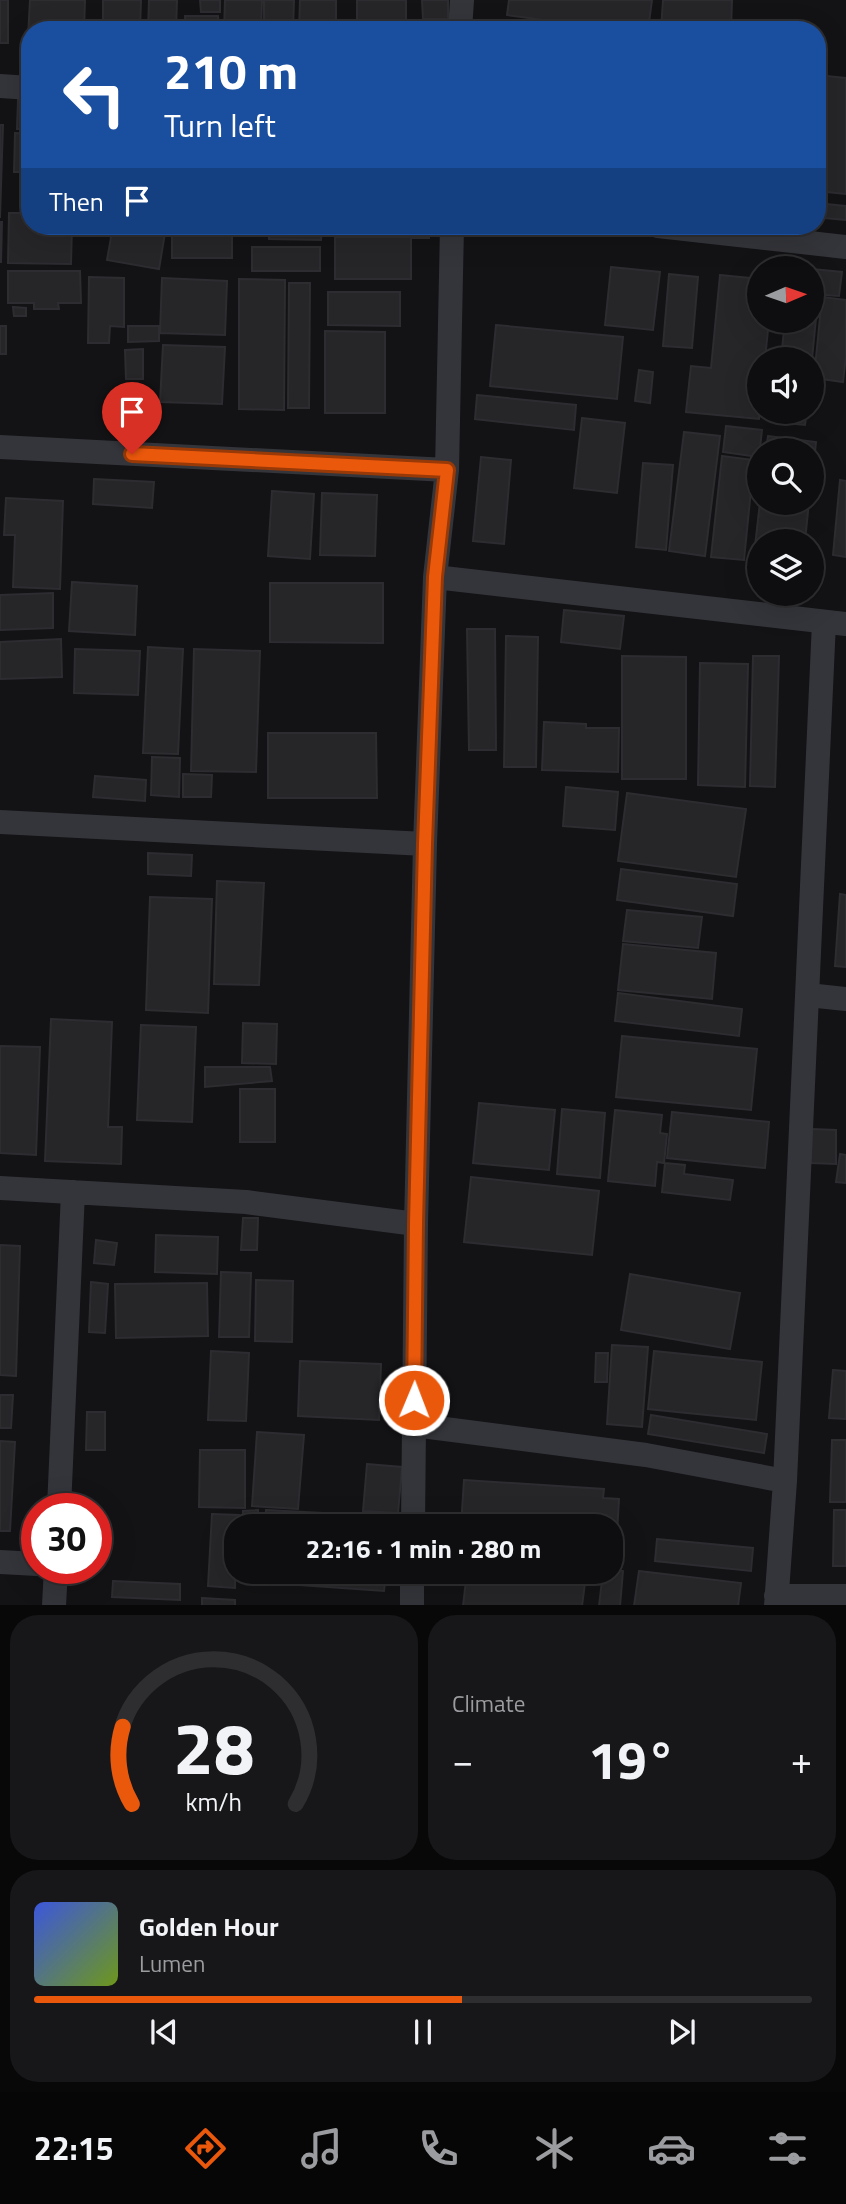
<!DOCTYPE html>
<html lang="en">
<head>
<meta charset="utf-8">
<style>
  :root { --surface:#0e0e10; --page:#171719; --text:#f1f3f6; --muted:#9b9c9f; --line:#2e2e30; --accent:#ea580c }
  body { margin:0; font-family:"Titillium Web",sans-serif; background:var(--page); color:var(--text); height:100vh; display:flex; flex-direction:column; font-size:26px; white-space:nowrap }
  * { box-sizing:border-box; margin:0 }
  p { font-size:23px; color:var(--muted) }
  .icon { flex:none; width:38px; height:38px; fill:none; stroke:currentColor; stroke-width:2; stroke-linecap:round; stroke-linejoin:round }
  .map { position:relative; height:1605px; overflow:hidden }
  .sheet { display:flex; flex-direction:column; gap:10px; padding:10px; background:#080809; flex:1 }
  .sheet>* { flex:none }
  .banner { position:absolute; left:21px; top:21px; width:805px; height:214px; border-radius:28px; box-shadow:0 7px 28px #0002,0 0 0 2px var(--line); background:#1a4fa0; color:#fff; overflow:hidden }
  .needle { width:46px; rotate:88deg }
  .tools { position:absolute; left:747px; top:256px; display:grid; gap:14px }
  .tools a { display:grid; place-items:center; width:77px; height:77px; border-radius:50%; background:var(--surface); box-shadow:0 7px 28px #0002,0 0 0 2px var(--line); font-size:35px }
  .speed { position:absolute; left:21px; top:1493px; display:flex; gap:14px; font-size:35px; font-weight:700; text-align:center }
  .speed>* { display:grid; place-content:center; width:91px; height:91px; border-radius:50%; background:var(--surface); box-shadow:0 7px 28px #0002,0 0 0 2px var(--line); line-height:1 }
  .speed .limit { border:10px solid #d22; background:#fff; color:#111 }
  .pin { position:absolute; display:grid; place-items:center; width:60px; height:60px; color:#fff; margin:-72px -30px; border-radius:50% 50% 50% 0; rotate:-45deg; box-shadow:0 0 7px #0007 }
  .pin .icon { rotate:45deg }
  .me { position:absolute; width:77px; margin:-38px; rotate:1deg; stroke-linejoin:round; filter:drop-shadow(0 0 5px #0008) }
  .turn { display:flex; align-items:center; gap:24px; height:147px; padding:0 28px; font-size:32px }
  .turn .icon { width:91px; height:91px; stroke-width:2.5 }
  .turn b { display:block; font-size:49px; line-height:60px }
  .then { display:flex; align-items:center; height:66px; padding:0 28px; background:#0003; gap:14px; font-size:26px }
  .big { font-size:52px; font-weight:700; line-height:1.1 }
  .sheet .tile { flex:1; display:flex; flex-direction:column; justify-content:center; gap:10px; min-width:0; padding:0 24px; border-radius:28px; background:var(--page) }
  .sheet .dial { align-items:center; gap:0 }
  .dial svg { height:182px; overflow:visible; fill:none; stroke:var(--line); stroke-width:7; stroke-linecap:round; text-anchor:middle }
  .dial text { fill:var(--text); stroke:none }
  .song { display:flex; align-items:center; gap:21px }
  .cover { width:84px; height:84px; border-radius:10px; background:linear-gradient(135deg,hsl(230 70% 55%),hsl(80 70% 35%)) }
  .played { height:7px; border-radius:4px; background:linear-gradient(90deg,var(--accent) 55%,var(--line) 55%) }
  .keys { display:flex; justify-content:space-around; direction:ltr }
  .heat { display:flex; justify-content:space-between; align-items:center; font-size:38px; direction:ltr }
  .sheet .tiles { flex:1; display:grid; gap:10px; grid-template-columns:1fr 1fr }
  .tile:last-child { grid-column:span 2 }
  .trip { position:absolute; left:224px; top:1514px; width:399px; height:70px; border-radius:28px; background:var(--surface); box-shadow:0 7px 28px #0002,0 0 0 2px var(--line); font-weight:700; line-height:70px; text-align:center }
  .tabs { display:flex; height:112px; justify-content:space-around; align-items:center; background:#060606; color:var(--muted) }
  .tabs .icon { width:49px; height:49px }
  .tabs .current { color:var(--accent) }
  .tabs b { font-size:32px; color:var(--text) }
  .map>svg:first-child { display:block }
  .building { fill:#262629; stroke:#2d2d31; stroke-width:2 }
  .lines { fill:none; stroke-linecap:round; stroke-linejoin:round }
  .street { stroke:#34353a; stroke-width:24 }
  .route-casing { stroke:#983908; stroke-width:18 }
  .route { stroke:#ea580c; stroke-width:12 }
</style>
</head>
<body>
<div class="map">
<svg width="846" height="1606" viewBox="0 0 846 1606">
  <rect width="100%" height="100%" fill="#131315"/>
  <path class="building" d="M0 0H8V43H0Z
    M30 0H85L84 30H30L28 37Z
    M103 0H141L140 30H103Z
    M149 0H177L176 30H148Z
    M200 0H220V12H201Z
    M225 0H262L261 30H224Z
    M264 0H294L293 30H264Z
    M300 0H336V30H299Z
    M357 0H406V30H357Z
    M422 0H448V19H423Z
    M509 0H652L648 30H618L507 15Z
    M663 0H732L731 30H661Z
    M185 16H218L219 30H186Z
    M552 24 597 30H551Z
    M516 25 542 28V30H516Z
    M21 44H30V62L21 63Z
    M817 75 846 78V194L817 191Z
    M18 99 30 100V129H17Z
    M0 125H3L0 218Z
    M15 133 30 134V172H14Z
    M826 204 846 206V220L825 218Z
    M9 213H30V226H72L71 264 8 263Z
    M0 222H2L1 262H0Z
    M113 226 165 233 159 269 107 260Z
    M172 226H232V258H172Z
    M269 226H322L321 240 269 239Z
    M413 226H429V238H413Z
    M335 237H411V279H335Z
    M252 247H320V271H252Z
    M611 267 660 272 653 330 605 325Z
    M812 269 842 272 839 296 812 294Z
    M8 271H80L81 303H58L59 309H34V303H8Z
    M669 274 698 277 692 348 663 346Z
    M720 275 760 279V320H769L765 359H760L759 419 686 412 691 366 711 368Z
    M89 277 124 278V327L110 326 109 343H88Z
    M162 278 227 281 225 335 160 333Z
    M239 279 285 280 284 410 239 409Z
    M289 283H310L309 408H288Z
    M328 292H400V326L328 325Z
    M822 297 846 300V356L843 382 814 378Z
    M812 298H818L812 359H781L785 320H812Z
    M13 307 26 308V316H14Z
    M496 325 623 337 617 399 490 386Z
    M0 326H6V354H0Z
    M128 326H159V341L128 342Z
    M325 331 385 332V413H325Z
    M163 345 225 347 222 404 160 402Z
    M143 349V379H126L125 350Z
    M639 370 653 372 650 403 635 401Z
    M477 395 576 405 574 430 475 419Z
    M776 411H807L805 425 775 422Z
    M582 418 625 423 617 493 574 488Z
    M726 426 762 430 759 457 723 452Z
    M684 432 720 436 705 556 669 551Z
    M768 436 816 442 812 479V450H766Z
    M722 456 754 460 744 560 711 557Z
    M481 457 511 460 504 544 473 541Z
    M643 463 673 465 666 550 636 547Z
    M94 479 154 482 152 508 93 504Z
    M840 480 846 481V557L833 555Z
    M272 491 314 494 310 559 268 556Z
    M322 493 377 495 375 556 320 555Z
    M6 498 63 501 60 589 13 587 15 535H4Z
    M760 502H809L805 541H760V565L753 564Z
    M72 582 137 586 135 635 69 631Z
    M270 583H383V643L270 642Z
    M53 593V628L0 630V595Z
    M564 610 624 616 620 649 561 642Z
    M467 629H495L496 750H469Z
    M506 636 538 637 536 767H504Z
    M61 639 62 677 0 679V642Z
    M148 647 183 649 178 754 143 753Z
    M75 649 140 651 138 695 74 693Z
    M194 649 260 651 256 772 191 771Z
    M622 656 686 657V779H622Z
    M753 656H779L775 787 750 786Z
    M700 663 748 664 745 787 698 785Z
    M544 722 586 724V728H619L618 772 542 770Z
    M268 733H376L377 798H268Z
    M152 757 180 758 179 797 151 795Z
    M183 774 212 775 211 797H183Z
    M95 776 146 780 145 801 93 797Z
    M566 787 618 792 615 830 563 826Z
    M627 793 746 809 736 877 618 861Z
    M148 853 192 855 191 876 148 874Z
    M621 869 737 884 733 916 617 900Z
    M217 881 264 883 259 985 214 984Z
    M840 894 846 895V967L835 966Z
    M150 897 212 899 208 1013 146 1010Z
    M627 910 702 917 698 948 623 941Z
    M623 944 716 953 712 999 618 990Z
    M618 993 742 1009 739 1036 615 1021Z
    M51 1019 112 1022 108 1127H122L121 1164 45 1161Z
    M243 1023 277 1024 276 1064 242 1063Z
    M141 1025 196 1027 192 1122 137 1120Z
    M622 1036 757 1049 751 1110 616 1097Z
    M0 1046 40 1047 36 1155 0 1153Z
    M205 1067H270L272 1081 205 1087Z
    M240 1089H275V1142H240Z
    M479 1103 555 1110 549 1170 473 1163Z
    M562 1109 605 1113 600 1178 557 1174Z
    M615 1110 662 1115 660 1133 667 1134 664 1163 657 1162 655 1186 608 1181Z
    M672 1112 769 1122 765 1168 667 1158Z
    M812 1129 836 1130V1164L811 1163Z
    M840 1154 846 1155V1183L836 1182Z
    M665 1163 685 1165 684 1174 733 1180 730 1200 662 1192Z
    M471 1177 599 1191 592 1255 464 1242Z
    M243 1218H258L257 1250H241Z
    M156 1235 218 1237 217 1274 155 1272Z
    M96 1240 117 1243 114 1265 94 1263Z
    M0 1245 20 1246 16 1376 0 1375Z
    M221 1272 251 1273 249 1337H219Z
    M630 1274 740 1293 730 1349 621 1330Z
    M256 1280 293 1281 292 1342 255 1341Z
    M91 1282 108 1284 105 1333 89 1332Z
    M207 1283 208 1336 116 1338 115 1284Z
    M612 1345 648 1347 642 1427 607 1424Z
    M211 1351 249 1353 246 1421 208 1420Z
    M654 1351 762 1362 756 1420 648 1409Z
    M596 1353H608L607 1382H595Z
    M300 1361 381 1364 379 1420 298 1416Z
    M833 1370 846 1371V1419L829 1418Z
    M0 1395H13L11 1428H0Z
    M87 1412H105V1450H86Z
    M651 1415 767 1434 764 1453 648 1434Z
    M257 1432 304 1435 298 1509 252 1506Z
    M832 1440H846V1502H830Z
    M0 1441 15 1442 10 1531H0Z
    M200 1450H245V1508L199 1507Z
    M367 1464 402 1467 398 1513 363 1511Z
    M464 1480 604 1489 603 1498 619 1499 616 1551H611V1526H461Z
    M258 1510V1526H243V1511Z
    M266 1510 399 1517 398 1526H265Z
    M834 1510H846V1566H833Z
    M212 1514 239 1515 238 1526H236L235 1588 208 1586Z
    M657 1539 753 1548 751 1571 655 1561Z
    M611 1569 623 1571 620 1606H599L603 1572H611Z
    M639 1571 741 1583 738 1606H634Z
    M272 1572H386L384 1591 271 1583Z
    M467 1572 585 1583 582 1606H463Z
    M113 1581 180 1584V1600L112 1597Z
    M202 1598 235 1600V1606H202Z"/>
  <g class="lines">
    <path class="street" d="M460 30 462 0
      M0 86 30 88
      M658 226 846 247
      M0 447 447 470
      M435 577 846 624
      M0 822 425 844
      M808 995 846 999
      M0 1188 246 1202 416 1224
      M414 1425 646 1455 785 1481
      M59 1508 73 1192
      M413 1526 416 1224 425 844 435 577 447 470 452 226
      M0 1562 37 1564
      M776 1596H846
      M54 1606 56 1568
      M412 1606V1572
      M776 1606 785 1481 824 622"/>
  </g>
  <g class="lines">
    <g class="route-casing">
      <path id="route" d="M132 454 447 470 435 577 425 844 416 1224 414 1400"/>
    </g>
    <use href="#route" class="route"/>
  </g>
</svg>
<div class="tools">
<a><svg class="needle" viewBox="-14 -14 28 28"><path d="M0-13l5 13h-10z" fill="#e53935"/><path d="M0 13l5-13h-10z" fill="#9b9c9f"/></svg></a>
<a><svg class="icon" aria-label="sound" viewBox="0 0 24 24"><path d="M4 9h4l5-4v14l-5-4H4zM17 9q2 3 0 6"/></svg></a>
<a><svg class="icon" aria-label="search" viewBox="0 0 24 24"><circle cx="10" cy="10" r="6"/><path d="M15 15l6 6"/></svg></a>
<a><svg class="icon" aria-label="layers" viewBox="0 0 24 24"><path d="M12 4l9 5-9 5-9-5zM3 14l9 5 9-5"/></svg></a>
</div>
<div class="speed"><div class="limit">30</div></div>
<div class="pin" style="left:132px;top:454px;background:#d93025"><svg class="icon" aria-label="arrive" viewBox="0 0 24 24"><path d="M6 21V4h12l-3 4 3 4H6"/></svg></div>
<svg class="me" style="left:414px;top:1400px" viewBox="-20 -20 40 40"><circle r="17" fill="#ea580c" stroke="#fff" stroke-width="3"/><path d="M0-11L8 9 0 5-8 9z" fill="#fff"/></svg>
<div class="trip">22:16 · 1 min · 280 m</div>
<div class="banner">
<div class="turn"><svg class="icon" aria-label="left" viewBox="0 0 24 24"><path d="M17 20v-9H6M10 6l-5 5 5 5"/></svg><div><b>210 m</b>Turn left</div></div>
<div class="then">Then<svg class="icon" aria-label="arrive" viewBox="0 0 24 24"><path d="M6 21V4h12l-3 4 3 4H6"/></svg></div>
</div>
</div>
<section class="sheet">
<div class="tiles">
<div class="tile dial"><svg viewBox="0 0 100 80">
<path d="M14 69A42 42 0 1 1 86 69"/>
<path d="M14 69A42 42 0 0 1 10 35" stroke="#ea580c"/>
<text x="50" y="56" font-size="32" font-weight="700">28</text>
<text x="50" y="72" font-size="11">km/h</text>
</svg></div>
<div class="tile"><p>Climate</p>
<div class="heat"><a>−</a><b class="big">19°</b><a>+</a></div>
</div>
<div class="tile">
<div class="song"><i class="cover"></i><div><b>Golden Hour</b><p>Lumen</p></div></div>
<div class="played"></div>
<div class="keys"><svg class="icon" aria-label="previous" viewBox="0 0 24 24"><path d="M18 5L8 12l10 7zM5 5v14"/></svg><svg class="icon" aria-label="pause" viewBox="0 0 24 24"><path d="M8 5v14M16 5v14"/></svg><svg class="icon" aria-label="next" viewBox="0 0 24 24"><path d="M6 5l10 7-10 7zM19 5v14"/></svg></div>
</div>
</div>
</section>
<nav class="tabs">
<b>22:15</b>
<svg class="icon current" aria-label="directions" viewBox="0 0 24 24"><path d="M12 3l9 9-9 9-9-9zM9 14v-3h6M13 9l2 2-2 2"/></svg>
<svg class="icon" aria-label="music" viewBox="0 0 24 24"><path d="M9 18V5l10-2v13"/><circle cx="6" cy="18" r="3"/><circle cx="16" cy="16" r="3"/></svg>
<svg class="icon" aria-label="phone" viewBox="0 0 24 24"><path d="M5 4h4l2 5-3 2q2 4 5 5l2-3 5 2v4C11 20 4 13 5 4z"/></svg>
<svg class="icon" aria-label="climate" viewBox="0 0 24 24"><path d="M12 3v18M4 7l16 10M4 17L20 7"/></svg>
<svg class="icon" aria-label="car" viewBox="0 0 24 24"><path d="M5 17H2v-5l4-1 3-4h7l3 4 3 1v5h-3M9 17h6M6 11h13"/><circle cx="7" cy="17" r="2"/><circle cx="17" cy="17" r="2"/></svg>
<svg class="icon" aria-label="filters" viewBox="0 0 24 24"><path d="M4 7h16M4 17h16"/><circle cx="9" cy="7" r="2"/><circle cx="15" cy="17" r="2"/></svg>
</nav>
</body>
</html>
